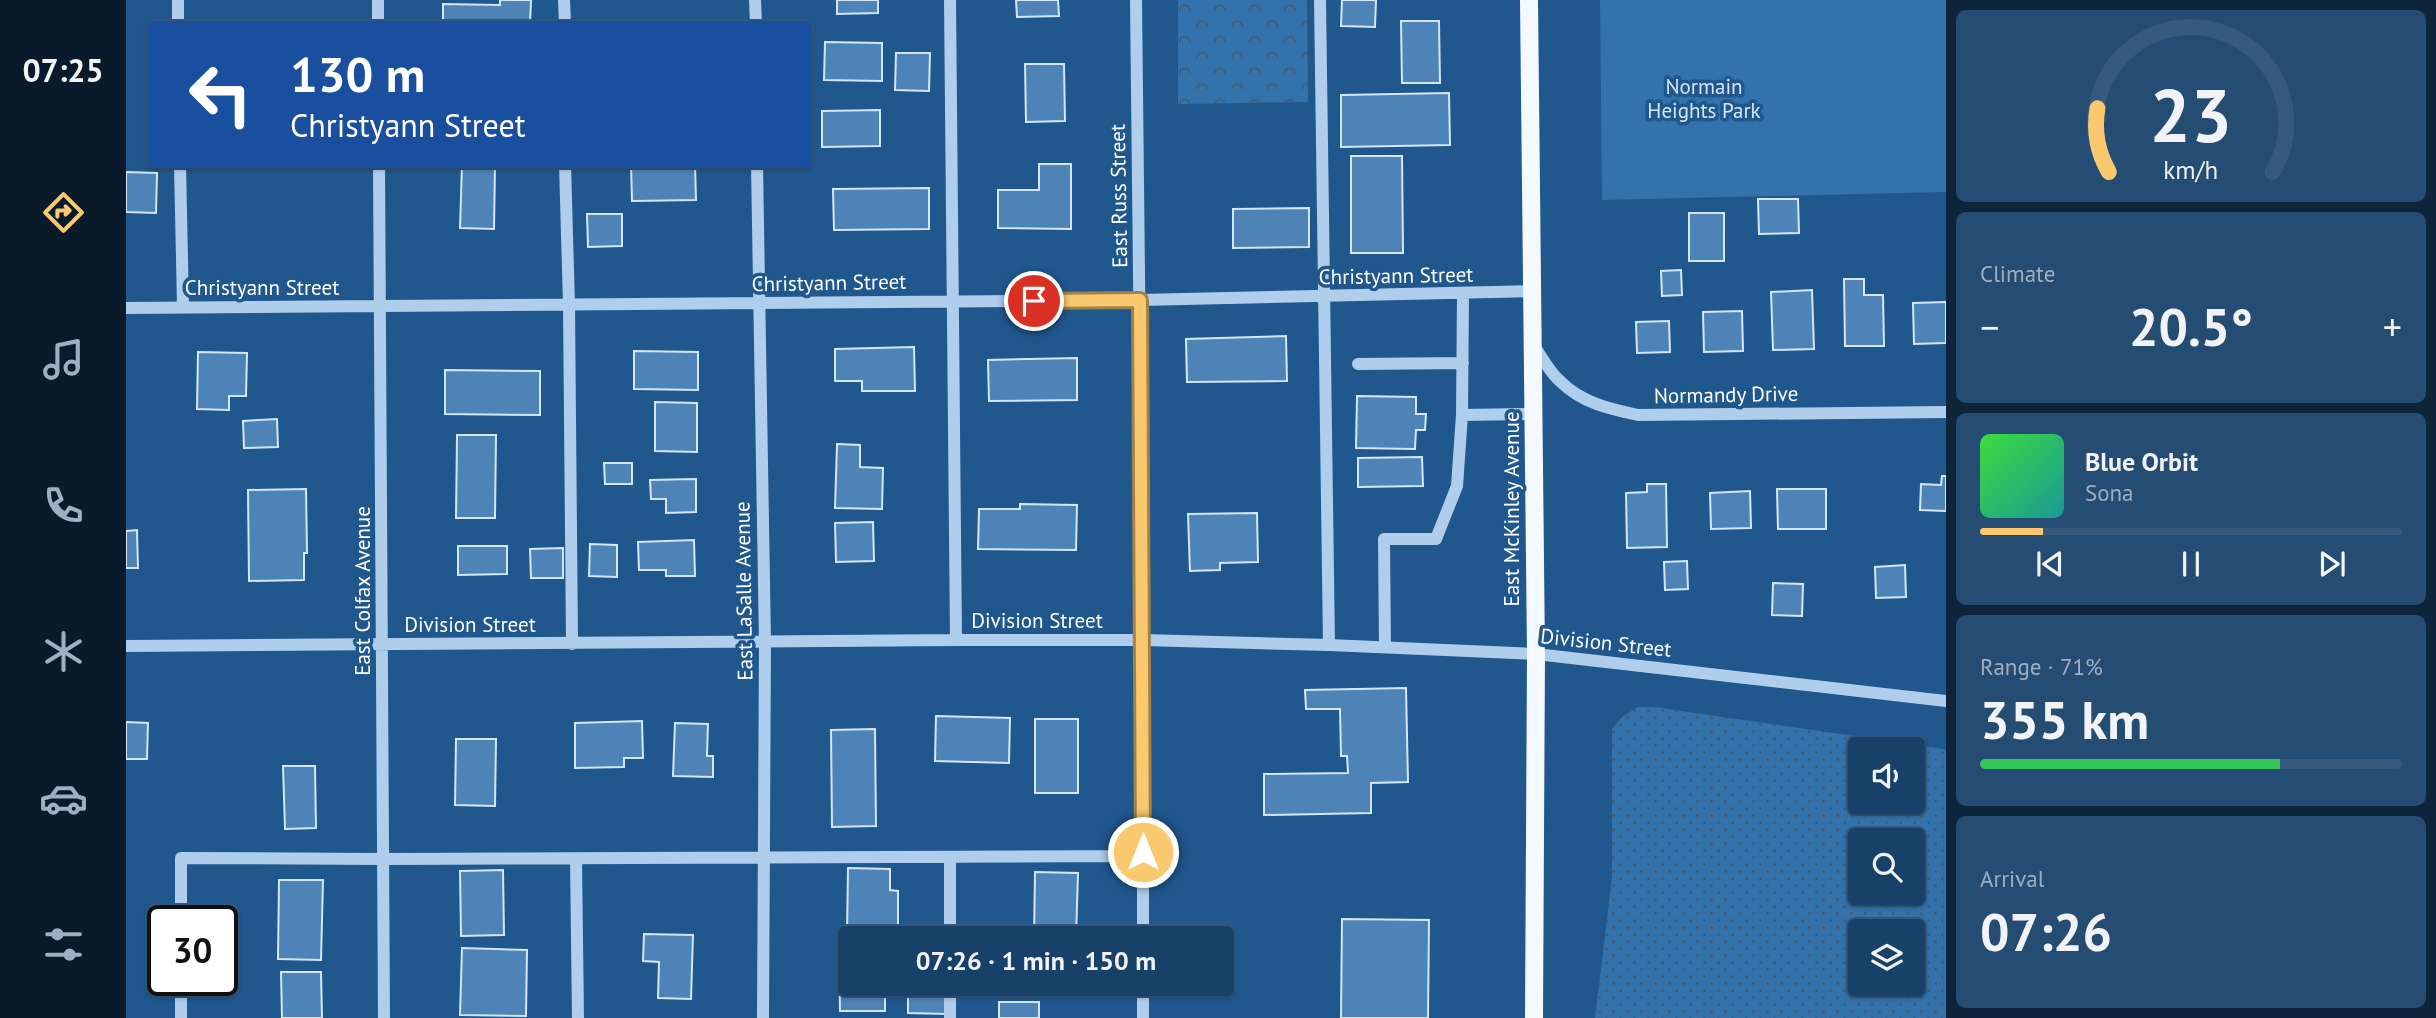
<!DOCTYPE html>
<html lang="en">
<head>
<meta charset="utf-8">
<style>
  :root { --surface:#18416a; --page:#254c72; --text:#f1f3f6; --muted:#9fafc1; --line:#365a7e; --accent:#f9c86f }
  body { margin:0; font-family:"PT Sans",sans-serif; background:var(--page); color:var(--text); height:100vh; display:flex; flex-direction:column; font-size:26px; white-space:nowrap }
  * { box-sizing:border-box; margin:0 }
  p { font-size:23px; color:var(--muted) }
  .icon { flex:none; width:38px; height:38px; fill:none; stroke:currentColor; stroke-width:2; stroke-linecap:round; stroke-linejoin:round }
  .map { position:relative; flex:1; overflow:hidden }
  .sheet { display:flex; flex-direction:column; gap:10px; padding:10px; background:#0d243a; width:490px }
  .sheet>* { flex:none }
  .top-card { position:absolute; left:21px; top:21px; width:665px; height:147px; border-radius:7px; box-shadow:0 2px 5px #0004,0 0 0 2px var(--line); background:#1a4fa0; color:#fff; overflow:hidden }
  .fabs { position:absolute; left:1722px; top:737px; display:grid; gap:14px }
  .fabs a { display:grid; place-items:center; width:77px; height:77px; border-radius:7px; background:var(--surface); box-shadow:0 2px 5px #0004,0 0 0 2px var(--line); font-size:35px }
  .speed { position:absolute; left:21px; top:905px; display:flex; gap:14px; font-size:35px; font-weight:700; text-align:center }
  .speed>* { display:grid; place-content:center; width:91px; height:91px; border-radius:50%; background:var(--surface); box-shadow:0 2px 5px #0004,0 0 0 2px var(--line); line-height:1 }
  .speed .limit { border:4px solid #111; border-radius:10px; background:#fff; color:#111 }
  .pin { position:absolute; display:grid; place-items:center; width:60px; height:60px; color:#fff; margin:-30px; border:4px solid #fff; border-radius:50%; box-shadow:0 2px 7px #0007 }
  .me { position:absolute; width:77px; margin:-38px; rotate:0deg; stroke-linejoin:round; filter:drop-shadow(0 0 5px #0008) }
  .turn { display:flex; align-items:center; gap:24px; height:147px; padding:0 28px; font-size:32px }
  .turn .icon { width:91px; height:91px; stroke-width:2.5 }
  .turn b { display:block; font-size:49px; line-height:60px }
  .big { font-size:52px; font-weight:600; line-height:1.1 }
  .sheet .widget { flex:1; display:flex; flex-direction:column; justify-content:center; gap:10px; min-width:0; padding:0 24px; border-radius:10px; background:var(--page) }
  .sheet .dial { align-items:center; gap:0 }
  .dial svg { height:182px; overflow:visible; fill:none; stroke:var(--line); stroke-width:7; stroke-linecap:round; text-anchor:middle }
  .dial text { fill:var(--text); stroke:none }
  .song { display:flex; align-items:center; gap:21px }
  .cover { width:84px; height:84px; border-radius:10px; background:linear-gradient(135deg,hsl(120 70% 55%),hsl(180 70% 35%)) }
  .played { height:7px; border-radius:4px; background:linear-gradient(90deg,var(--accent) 15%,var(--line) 15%) }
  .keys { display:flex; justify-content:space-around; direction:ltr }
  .heat { display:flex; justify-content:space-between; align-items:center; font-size:38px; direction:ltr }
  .charge { height:10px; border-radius:5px; background:linear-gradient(90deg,#34c759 71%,var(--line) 0) }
  .trip { position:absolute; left:712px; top:926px; width:396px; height:70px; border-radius:7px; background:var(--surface); box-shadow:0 2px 5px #0004,0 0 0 2px var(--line); font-weight:600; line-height:70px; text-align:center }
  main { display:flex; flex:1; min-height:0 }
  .tab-bar { display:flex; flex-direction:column; width:126px; justify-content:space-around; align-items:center; background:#0a1a2a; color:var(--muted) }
  .tab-bar .icon { width:49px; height:49px }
  .tab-bar .on { color:var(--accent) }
  .tab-bar b { font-size:32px; color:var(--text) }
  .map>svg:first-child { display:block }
  .grass { fill:url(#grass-dots); fill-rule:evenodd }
  .forest { fill:url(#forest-crowns) }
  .park { fill:#3472ab }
  .building { fill:#4d83b7; stroke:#d3e7f9; stroke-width:2 }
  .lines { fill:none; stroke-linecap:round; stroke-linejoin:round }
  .minor { stroke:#aeceec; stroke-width:12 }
  .major { stroke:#f4f9ff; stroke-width:18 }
  .route-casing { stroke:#a28248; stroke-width:18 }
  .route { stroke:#f9c86f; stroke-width:12 }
  .labels { text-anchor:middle; stroke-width:7; stroke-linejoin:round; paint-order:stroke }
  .park-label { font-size:21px; fill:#d3e7f9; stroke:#20578d }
  .street-label { font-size:21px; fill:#fff; stroke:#20578d }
</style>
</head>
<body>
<main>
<nav class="tab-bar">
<b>07:25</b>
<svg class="icon on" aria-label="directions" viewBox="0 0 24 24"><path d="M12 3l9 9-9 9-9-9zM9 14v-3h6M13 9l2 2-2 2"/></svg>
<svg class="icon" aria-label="music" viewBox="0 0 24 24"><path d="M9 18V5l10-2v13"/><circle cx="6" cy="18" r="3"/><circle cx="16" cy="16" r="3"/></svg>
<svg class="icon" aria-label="phone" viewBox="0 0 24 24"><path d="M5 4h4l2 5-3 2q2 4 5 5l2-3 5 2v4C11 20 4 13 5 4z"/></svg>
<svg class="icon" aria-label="climate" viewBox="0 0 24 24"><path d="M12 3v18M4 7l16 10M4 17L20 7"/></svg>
<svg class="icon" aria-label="car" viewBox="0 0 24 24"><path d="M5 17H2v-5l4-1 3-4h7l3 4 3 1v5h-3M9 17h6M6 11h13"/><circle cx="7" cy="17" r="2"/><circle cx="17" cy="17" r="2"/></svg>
<svg class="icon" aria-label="filters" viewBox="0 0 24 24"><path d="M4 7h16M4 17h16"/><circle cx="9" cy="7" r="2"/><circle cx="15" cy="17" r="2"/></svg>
</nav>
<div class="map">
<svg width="1820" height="1018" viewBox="0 0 1820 1018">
  <defs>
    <pattern id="grass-dots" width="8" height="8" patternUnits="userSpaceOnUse" patternTransform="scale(1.75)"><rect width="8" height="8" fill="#3472ab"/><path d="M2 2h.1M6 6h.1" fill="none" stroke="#415d77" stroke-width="1.8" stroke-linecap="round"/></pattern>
    <pattern id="forest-crowns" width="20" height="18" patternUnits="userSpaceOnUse" patternTransform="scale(1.75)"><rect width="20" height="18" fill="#3472ab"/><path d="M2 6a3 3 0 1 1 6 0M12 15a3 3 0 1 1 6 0" fill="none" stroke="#415d77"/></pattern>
  </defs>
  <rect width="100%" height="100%" fill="#20578d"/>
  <path class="grass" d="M1512 707H1528L1818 749 1817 1018H1469L1486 877V729L1496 717ZM1734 749H1787V802H1734ZM1734 840H1787V892H1734ZM1734 931H1787V984H1734Z"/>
  <path class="forest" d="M1052 0H1181L1182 102 1052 104Z
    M1818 749 1820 750V1018H1817Z"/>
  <path class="park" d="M1474 0H1820V192L1476 200Z"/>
  <path class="building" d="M374 0H405L404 24H317V4L374 5Z
    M711 0H752V13L711 14Z
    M890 0H932L933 16 891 17Z
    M1216 0H1250L1249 27 1215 26Z
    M1275 21H1313L1314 83H1276Z
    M699 42 756 43V81L698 80Z
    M770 53H804L803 91 769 90Z
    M899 64H938L939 121 900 122Z
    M1323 93 1324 145 1215 147V95Z
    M754 110V146L696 147V111Z
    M1225 156H1276L1277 253H1225Z
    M336 164H369L368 229 334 228Z
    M505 164H569L570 200 506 201Z
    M913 164H945V229L872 228V190H913Z
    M0 172 31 173 30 213 0 212Z
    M803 188V229L708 230 707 189Z
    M1632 199H1672L1673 233 1633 234Z
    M1183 208V247L1107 248V209Z
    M1563 213H1598V261H1563Z
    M461 214H496V246L462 247Z
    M1555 270 1556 295 1536 296 1535 271Z
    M1718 279H1738V295H1757L1758 346H1719Z
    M1686 290 1688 349 1647 350 1645 292Z
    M1820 302V343L1788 344 1787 303Z
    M1616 311 1617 351 1578 352 1577 312Z
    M1543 321 1544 352 1511 353 1510 322Z
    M1160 336 1161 381 1061 382 1060 339Z
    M788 347 789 391H736V381H709V349Z
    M508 351 572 352V390L508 389Z
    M72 352 121 353 120 396H103V410L71 409Z
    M951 358V400L863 401 862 360Z
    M319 370 414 371V415L319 414Z
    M1231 396 1290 397V414H1300L1299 430H1290L1289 449 1230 448Z
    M529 402 571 403V452L529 451Z
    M151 419 152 447 118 448 117 421Z
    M331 435H370L369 518H330Z
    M711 444 734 445V467L757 468 756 509 709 508Z
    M1296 457 1297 486 1232 487V458Z
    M478 463H506V484H479Z
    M1816 476H1820V511L1794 510 1795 484 1815 485Z
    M570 479V512L540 513V499H525L524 480Z
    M1521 484H1540L1541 547 1501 548 1500 493 1521 492Z
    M180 489 181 553H178V580L123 581 122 490Z
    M1651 489H1700V529H1652Z
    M1624 491 1625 528 1585 529 1584 493Z
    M894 504 951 505 950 550 852 549 853 509H894Z
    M1131 513 1132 562 1094 563V570L1064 571 1062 514Z
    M747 522 748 561 710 562 709 523Z
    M11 530 12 568H0V531Z
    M568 540 569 576H540V570H513L512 542Z
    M464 544 491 545V577L463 576Z
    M332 546H381V574L332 575Z
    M437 548V578H405L404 549Z
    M1561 561 1562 589 1539 590 1538 562Z
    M1779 565 1780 597 1750 598 1749 567Z
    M1647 583 1677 584 1676 616 1646 615Z
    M1280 688 1282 782 1245 783V813L1138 815V774L1222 773 1221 756H1215L1214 709H1180L1179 690Z
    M810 716 884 718 883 763 809 761Z
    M909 719H952V793H909Z
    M516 721 517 758H498V767L449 768V723Z
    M0 722 22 723 21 759H0Z
    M549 723 582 724 581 756H587V777L547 776Z
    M749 729 750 826 706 827 705 730Z
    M330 739H370L369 806 329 805Z
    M157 766H189L190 828 159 829Z
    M722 868 764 869V890L772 891V935L721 934Z
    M377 870 378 935 335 936 334 871Z
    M909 872 952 873 950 938H908Z
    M153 880H197L195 960 152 959Z
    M1216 919 1303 920 1302 1018H1215Z
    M518 934 567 935 565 999 532 998 533 962 517 961Z
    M336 948 401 950 400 1016 334 1015Z
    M713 948H724V984H759V1011H714Z
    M155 972H195L196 1018H156Z
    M782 984H820V1014L782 1013Z
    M873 1002H913V1018H873Z"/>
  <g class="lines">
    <path class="minor" d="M52 0V24
      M252 0V24
      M438 0 439 24
      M629 0 630 24
      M824 0 830 640
      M1010 0 1017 640V938
      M1194 0 1203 645
      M54 164 57 307
      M253 164 258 1018
      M439 164 443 305 446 644
      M631 164 639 643 637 1018
      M0 308 1014 300 1406 291
      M1408 346C1416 357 1424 373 1435 382 1456 403 1484 409 1512 415L1820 412
      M1232 364 1337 363
      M1336 415 1408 414
      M0 646 830 640H1017L1203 645 1410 654 1820 701
      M1259 647 1258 539H1310L1331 486 1336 415 1337 294
      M824 858V938
      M450 859 452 1018
      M55 920V858L257 859 1017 856
      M824 984V1018
      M55 1018V980
      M1017 1018V984"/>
    <path class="major" d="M1403 0 1410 654 1408 1018"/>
  </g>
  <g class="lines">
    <g class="route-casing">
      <path id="route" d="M908 301 1014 300 1017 852"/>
    </g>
    <use href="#route" class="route"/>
  </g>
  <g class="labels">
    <g class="park-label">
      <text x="1578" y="94">Normain<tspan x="1578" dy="24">Heights Park</tspan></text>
    </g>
    <g class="street-label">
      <text transform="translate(993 196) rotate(-91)" y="7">East Russ Street</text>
      <text transform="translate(1270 276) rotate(-1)" y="7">Christyann Street</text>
      <text transform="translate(703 283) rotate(-1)" y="7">Christyann Street</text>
      <text x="136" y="295">Christyann Street</text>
      <text transform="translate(1600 395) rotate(-1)" y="7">Normandy Drive</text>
      <text transform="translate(1386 509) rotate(-90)" y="7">East McKinley Avenue</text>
      <text transform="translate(237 591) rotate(-90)" y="7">East Colfax Avenue</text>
      <text transform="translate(618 591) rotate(-91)" y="7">East LaSalle Avenue</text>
      <text x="911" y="628">Division Street</text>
      <text x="344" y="632">Division Street</text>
      <text transform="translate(1480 643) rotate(6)" y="7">Division Street</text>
    </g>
  </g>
</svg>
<div class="fabs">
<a><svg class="icon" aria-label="sound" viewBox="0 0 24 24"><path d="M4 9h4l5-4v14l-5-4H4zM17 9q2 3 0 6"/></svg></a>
<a><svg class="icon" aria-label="search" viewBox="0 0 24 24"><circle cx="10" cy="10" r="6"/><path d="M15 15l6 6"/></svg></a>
<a><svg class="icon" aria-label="layers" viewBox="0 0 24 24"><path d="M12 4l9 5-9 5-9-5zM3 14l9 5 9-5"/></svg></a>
</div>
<div class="speed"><div class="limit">30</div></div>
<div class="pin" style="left:908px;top:301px;background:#d93025"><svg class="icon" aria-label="arrive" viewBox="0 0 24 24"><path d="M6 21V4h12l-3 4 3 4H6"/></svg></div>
<svg class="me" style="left:1017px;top:852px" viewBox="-20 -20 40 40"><circle r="17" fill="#f9c86f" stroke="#fff" stroke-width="3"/><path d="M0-11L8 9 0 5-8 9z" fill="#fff"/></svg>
<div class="trip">07:26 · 1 min · 150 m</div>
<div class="top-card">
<div class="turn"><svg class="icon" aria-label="left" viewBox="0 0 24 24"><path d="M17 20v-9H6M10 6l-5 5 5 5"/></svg><div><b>130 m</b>Christyann Street</div></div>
</div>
</div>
<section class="sheet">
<div class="widget dial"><svg viewBox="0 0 100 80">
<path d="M14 69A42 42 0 1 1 86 69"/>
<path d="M14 69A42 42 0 0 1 9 41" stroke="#f9c86f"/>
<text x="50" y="56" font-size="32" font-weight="700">23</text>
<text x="50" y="72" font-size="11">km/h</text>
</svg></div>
<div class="widget"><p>Climate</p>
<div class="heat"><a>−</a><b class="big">20.5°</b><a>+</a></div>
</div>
<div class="widget">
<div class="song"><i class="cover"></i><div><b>Blue Orbit</b><p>Sona</p></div></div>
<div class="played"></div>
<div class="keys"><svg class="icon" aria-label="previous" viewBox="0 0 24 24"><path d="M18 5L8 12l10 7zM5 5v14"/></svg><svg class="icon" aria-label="pause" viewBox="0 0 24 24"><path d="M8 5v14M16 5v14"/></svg><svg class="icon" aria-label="next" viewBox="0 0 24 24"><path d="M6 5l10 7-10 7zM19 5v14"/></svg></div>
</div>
<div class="widget"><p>Range · 71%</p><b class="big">355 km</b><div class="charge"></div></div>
<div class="widget"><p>Arrival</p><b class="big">07:26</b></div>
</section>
</main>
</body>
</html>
